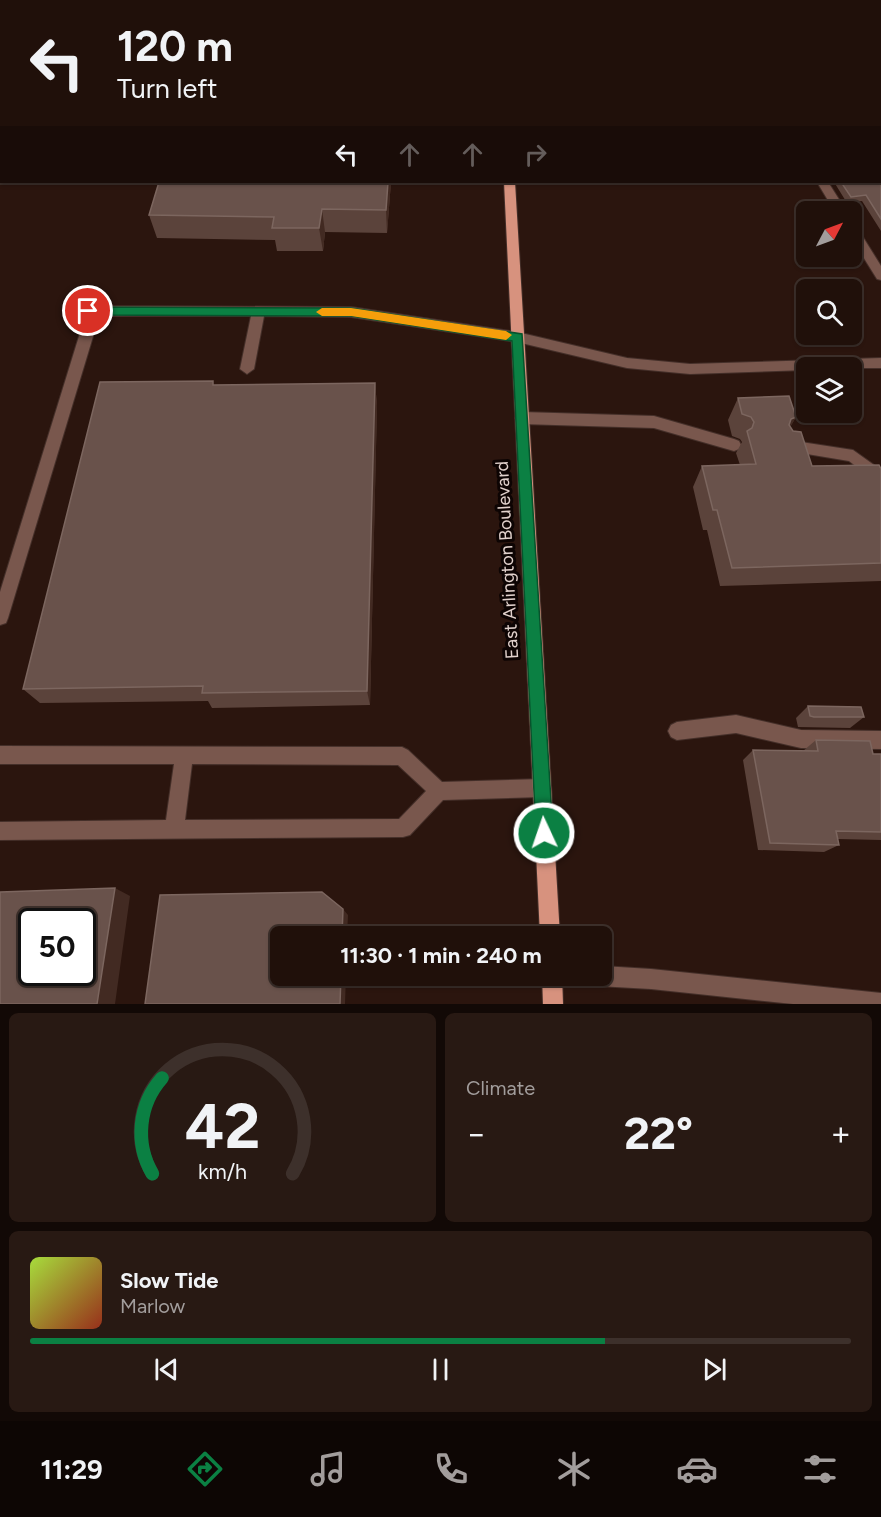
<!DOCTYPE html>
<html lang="en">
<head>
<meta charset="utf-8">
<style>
  :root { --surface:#20100a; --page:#281913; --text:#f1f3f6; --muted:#a29d9c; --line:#3d302b; --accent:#0b8043 }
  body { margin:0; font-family:Figtree,sans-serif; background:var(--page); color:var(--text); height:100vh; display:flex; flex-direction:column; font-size:22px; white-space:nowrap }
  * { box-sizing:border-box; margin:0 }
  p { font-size:20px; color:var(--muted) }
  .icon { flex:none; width:33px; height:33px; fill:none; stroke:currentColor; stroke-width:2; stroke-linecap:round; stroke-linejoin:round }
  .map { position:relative; height:1004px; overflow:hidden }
  .details { display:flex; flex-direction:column; gap:9px; padding:9px; background:#120906; flex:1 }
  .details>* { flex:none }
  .hud { position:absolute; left:0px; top:0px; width:882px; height:183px; box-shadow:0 2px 4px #0004,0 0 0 2px var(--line); background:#20100a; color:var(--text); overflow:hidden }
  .needle { width:39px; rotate:49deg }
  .controls { position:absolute; left:796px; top:201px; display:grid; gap:12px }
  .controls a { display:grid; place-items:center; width:66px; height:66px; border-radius:9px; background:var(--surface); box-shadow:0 2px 4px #0004,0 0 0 2px var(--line); font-size:30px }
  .speed { position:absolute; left:18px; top:908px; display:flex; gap:12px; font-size:30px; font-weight:700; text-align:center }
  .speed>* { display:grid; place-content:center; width:78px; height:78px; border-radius:50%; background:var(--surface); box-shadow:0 2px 4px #0004,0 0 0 2px var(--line); line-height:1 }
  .speed .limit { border:3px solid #111; border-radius:9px; background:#fff; color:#111 }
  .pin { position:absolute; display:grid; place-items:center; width:51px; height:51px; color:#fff; margin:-26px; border:3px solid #fff; border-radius:50%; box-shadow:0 2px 6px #0007 }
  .me { position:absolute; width:66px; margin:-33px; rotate:357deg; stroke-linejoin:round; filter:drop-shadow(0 0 4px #0008) }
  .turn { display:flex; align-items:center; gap:21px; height:126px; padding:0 18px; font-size:27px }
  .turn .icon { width:78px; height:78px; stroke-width:2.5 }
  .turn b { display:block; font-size:42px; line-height:51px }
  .lanes { display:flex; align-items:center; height:57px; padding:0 18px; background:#0003; justify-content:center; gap:30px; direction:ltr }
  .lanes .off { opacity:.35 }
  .big { font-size:45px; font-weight:700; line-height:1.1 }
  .details .tile { flex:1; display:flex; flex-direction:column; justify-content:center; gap:9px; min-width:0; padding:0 21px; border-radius:9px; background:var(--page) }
  .details .dial { align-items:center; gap:0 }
  .dial svg { height:156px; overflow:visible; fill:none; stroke:var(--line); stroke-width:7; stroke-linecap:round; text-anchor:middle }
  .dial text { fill:var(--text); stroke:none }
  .song { display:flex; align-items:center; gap:18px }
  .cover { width:72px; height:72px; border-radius:9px; background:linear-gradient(135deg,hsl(80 70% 55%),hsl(10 70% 35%)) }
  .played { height:6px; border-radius:3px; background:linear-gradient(90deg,var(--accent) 70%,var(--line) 70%) }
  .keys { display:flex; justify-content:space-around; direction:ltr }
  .heat { display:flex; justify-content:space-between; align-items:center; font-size:33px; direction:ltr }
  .details .tiles { flex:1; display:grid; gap:9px; grid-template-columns:1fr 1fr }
  .tile:last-child { grid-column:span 2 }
  .trip { position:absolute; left:270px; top:926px; width:342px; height:60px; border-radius:9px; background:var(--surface); box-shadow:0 2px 4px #0004,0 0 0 2px var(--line); font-weight:700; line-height:60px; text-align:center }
  .dock { display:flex; height:96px; justify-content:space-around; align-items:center; background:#0d0604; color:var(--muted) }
  .dock .icon { width:42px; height:42px }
  .dock .active { color:var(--accent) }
  .dock b { font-size:27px; color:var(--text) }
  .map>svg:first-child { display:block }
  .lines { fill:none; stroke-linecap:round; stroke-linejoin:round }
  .minor-casing { stroke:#442f29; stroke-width:2 }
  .major-casing { stroke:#442f29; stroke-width:2 }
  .minor { fill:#79574d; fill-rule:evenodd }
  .major { fill:#d7927e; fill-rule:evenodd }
  .wall { fill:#5b433b }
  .shaded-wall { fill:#422a22 }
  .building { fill:#69524b; stroke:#7c665f; stroke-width:1.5; fill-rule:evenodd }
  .route { fill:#0b8043; stroke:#07532c; stroke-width:1.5 }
  .slow { fill:#f59e0b }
  .labels { text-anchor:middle; stroke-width:6; stroke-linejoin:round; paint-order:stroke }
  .street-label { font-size:18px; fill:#e1d1cc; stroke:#0d0403 }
</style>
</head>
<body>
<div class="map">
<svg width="881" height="1004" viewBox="0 0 881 1004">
  <rect width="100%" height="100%" fill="#2b150e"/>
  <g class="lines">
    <g class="minor-casing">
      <path id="minor" d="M8 0H18L7 2Z
        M563 0H573L574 2H564Z
        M2 30V41H0V31Z
        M817 182H828L847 212H835Z
        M852 225 856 226 881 266V280L877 279 852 239Z
        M87 299 92 301 94 306 351 307 517 332 627 358 690 364 881 358V368H807V370L690 374 627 368 517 342 351 317 264 316 254 369 247 374 240 369 251 316H96L98 320 8 618 6 623 0 625V592L84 320 81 304Z
        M522 412 654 416 734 439 739 441 741 445 739 449 734 451 654 428 522 424 515 418Z
        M788 440 853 450 881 470V485L849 461 783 450 781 446 783 442Z
        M736 715 801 730 881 731V749L801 748 736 733 677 740 671 737 668 731 671 725 677 722Z
        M0 746 402 747 408 750 442 782 542 779 548 782 551 788 548 794 542 797 443 800 410 835 403 837 0 840V822L166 820 174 764H0ZM192 764 398 765 426 791 399 819 185 820Z
        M602 966 651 969 881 993V1004H793L651 989 580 985 573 982 570 975H602Z"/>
    </g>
    <g class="major-casing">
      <path id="major" d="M494 0H504V2H494Z
        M504 182H515L560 936H540Z
        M542 975H562L563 1004H543Z"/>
    </g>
    <use href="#minor" class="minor"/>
    <use href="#major" class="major"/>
  </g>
  <path class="wall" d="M88 0H152L151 2H89Z
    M881 0V231L862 201 847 203 834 182H880Z
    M159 182H391L387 233 325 232 323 251H277L275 240 157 238 149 215Z
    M375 383 377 405 370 705 212 708 208 701 40 703 23 689Z
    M738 398 796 417 790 427 812 466 881 469V581L720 586 707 530H703L693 487 702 466 740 465 736 453 742 442 740 439 732 436 728 420Z
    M808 706 864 717 850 728 798 727 796 718Z
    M816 740 873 754H881V840L837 839 839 845 824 852 758 850 743 760 753 750 803 751Z"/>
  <path class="shaded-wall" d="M388 182H391L387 233 386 210Z
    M322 209 325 232 323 251 319 228Z
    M375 383 377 405 370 705 367 691Z
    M796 417 784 438 791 419Z
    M115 888 130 896 115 1004H97Z
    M343 909 348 915 347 936H342Z
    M341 975H346L345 1004H340Z"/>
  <path class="building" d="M628 0H813L818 2H628Z
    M859 0H881V219L866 195 851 197 841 182H880V2H842Z
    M159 182H388L386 210 322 209 319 228H272L274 217 149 215Z
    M213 381V385L375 383 367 691 202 693 203 686 23 689 100 382Z
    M789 396 796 417 791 419 789 425 793 431 801 432 812 466 879 465 881 469V563L732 568 717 510H713L702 466 756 464 747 431 752 428 754 422 751 417 742 414 738 398Z
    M808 706 861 707 864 717H814L810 716Z
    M816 740 870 741 873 754H881V832L836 831 839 845 770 843 753 750 818 751Z
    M115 888 97 1004H0V892ZM32 921H82V972H32Z
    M322 892 343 909 342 936H280V975H341L340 1004H145L160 895Z"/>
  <path class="route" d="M88 307 351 308 522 334 553 833 550 839 544 842 538 839 536 833 512 341 351 316 88 315 82 311Z"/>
  <path class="slow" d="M322 308H351L506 331 512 335 506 340 351 316H322L316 312Z"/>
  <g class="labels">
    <g class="street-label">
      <text transform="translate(507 560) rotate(-93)" y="6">East Arlington Boulevard</text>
    </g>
  </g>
</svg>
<div class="controls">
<a><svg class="needle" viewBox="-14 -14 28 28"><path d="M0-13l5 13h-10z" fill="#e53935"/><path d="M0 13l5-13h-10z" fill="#a29d9c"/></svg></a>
<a><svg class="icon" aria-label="search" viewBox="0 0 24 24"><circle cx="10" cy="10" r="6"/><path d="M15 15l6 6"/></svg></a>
<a><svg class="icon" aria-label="layers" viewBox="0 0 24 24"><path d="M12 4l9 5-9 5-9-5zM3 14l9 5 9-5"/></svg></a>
</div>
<div class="speed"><div class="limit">50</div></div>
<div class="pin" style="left:88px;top:311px;background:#d93025"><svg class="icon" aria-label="arrive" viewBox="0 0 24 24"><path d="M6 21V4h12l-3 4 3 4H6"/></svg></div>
<svg class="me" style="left:544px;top:833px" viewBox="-20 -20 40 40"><circle r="17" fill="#0b8043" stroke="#fff" stroke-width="3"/><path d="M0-11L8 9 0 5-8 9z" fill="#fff"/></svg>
<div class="trip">11:30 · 1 min · 240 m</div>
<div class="hud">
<div class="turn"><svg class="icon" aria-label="left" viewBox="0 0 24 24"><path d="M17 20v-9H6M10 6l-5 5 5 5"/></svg><div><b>120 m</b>Turn left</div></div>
<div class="lanes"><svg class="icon" aria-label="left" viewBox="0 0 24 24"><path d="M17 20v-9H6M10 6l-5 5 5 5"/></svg><svg class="icon off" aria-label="ahead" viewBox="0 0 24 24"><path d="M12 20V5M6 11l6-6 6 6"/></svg><svg class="icon off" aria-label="ahead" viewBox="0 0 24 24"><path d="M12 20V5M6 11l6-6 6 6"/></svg><svg class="icon off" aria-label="right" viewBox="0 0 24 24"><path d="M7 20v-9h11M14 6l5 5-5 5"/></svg></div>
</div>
</div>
<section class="details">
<div class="tiles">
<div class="tile dial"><svg viewBox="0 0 100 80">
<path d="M14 69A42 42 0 1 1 86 69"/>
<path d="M14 69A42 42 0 0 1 19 20" stroke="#0b8043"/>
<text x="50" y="56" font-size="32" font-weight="700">42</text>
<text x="50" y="72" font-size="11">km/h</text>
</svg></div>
<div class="tile"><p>Climate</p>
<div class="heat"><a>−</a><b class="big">22°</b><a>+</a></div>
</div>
<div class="tile">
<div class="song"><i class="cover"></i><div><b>Slow Tide</b><p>Marlow</p></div></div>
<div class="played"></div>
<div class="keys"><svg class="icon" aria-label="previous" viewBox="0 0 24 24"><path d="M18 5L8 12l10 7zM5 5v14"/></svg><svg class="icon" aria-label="pause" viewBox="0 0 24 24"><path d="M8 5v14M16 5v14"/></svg><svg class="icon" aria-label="next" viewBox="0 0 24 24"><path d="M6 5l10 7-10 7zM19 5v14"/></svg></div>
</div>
</div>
</section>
<nav class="dock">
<b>11:29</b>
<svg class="icon active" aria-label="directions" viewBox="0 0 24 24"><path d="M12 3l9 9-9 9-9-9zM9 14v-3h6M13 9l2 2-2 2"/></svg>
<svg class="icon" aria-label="music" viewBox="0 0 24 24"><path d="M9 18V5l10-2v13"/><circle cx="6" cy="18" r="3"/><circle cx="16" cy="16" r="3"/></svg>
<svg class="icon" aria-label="phone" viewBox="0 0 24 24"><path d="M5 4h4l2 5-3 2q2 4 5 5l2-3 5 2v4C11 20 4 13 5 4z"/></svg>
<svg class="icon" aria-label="climate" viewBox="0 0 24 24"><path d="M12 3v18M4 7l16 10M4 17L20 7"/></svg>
<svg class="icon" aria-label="car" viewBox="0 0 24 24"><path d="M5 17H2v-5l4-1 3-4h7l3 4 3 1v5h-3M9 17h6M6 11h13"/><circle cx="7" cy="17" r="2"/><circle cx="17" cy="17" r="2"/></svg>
<svg class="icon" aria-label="filters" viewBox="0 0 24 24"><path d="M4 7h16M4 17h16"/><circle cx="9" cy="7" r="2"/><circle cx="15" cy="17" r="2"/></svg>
</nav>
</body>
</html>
